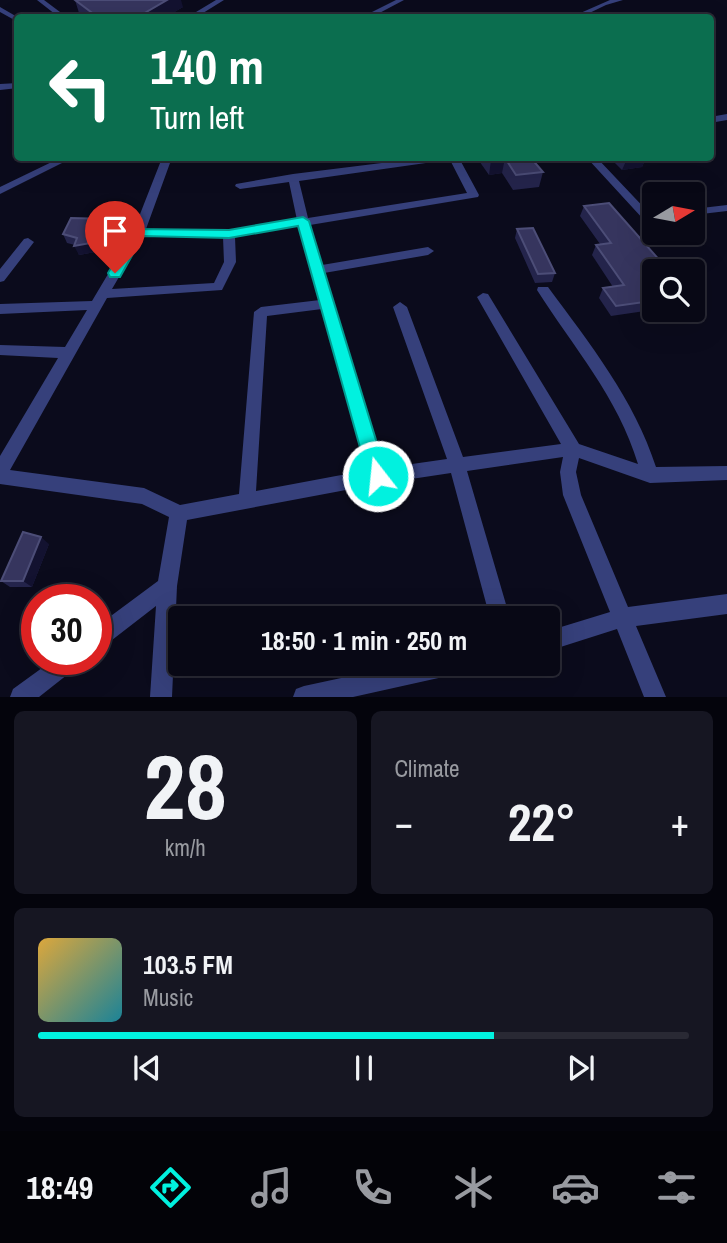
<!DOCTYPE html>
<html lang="en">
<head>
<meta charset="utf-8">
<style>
  :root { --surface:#080815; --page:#161622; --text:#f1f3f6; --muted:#989aa0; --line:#292934; --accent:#01f1df }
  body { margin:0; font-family:"Archivo Narrow",sans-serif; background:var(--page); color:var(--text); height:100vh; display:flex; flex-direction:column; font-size:26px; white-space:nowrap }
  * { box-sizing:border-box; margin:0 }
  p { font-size:23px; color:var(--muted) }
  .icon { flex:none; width:38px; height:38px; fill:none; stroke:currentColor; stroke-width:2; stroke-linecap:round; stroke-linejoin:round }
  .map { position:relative; height:697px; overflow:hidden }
  .details { display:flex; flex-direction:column; gap:14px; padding:14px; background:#04040c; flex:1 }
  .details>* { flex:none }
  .top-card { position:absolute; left:14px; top:14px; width:700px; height:147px; border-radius:7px; box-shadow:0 7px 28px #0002,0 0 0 2px var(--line); background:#0b6e4f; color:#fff; overflow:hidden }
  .needle { width:46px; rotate:80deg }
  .controls { position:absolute; left:642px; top:182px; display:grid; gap:14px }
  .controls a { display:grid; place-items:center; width:63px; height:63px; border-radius:7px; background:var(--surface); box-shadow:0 7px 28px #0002,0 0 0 2px var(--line); font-size:35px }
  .speed { position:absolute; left:21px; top:584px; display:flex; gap:14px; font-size:35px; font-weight:700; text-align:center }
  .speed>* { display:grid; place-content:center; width:91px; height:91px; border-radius:50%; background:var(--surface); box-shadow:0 7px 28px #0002,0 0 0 2px var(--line); line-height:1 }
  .speed .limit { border:10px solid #d22; background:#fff; color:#111 }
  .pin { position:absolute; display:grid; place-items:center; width:60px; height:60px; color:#fff; margin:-72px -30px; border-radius:50% 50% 50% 0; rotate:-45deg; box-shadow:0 0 7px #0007 }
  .pin .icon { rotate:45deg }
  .me { position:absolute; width:77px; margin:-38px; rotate:344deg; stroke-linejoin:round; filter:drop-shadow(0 0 5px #0008) }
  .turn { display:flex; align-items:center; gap:24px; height:147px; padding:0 21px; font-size:32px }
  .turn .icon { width:91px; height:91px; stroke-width:2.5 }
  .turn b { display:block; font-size:49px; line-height:60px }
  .big { font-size:52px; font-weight:700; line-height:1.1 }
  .details .card { flex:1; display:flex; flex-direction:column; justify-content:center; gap:10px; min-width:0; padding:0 24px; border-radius:10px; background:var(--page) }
  .details .dial { align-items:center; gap:0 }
  .dial b { font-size:91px; line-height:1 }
  .song { display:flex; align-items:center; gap:21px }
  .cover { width:84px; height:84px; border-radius:10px; background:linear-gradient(135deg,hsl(40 70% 55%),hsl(190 70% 35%)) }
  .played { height:7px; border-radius:4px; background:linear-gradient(90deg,var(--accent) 70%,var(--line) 70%) }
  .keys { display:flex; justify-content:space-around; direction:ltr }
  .heat { display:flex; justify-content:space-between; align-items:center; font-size:38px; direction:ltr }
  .details .tiles { flex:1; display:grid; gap:14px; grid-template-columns:1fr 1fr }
  .card:last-child { grid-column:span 2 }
  .trip { position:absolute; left:168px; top:606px; width:392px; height:70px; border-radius:7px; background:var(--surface); box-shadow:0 7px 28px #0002,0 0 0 2px var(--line); font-weight:700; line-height:70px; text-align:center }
  .tab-bar { display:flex; height:112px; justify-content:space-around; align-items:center; background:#030308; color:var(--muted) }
  .tab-bar .icon { width:49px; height:49px }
  .tab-bar .on { color:var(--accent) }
  .tab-bar b { font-size:32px; color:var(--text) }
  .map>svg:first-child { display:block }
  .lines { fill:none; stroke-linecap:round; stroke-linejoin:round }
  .minor { fill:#36407b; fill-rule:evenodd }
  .wall { fill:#24244b }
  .shaded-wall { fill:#131230 }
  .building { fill:#36355e; stroke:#4c4d77; stroke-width:2 }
  .route { fill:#01f1df; stroke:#019d91; stroke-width:2 }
</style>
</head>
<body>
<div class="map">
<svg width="727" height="697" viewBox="0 0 727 697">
  <rect width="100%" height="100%" fill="#0b0b1c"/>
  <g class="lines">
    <path class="minor" d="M37 0H44L68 18H60Z
      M216 0H224L195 18H186Z
      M396 0H404L370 18H360Z
      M610 0H623L606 5 579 18H569Z
      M0 7 19 18 18 22 0 12Z
      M18 83V88L0 90V84Z
      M727 114V120L710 123V117Z
      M60 158H72L0 194V187Z
      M162 158H215L210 161 170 163 146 229 229 230 297 220 289 182 240 189 235 186 236 184 293 174 422 158H445L440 161 299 181 308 218 467 193 449 158H459L479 195 478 197 310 225 322 265 428 247 434 251 428 255 324 273 384 468 447 459 393 307 400 302 407 307 463 457 561 444 477 297 483 293 488 294 579 444 638 464C618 397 573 347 537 290L538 287H548C590 344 634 399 656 467L727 466V480L650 483 579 458 576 472 581 495 628 607 727 594V614L636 626 666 697H644L617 629 548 651V631L610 612 563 495 560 472 563 457 467 471 510 618H490L451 473 378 484 187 520 177 586 172 697H150L156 606 103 647 96 650V627L158 581 169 517 142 504 0 484V456L58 358 0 355V345L65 347 87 310 0 314V304L92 301 133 232ZM299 226 320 300 261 307 254 312 239 494 180 505 144 488 10 470 107 298 222 290 236 262 235 237ZM143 236 223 237 224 262 214 283 112 289ZM322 309 368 470 256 491 267 316Z
      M587 158H597L651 215H654V221L644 220Z
      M727 205V211L693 215V209Z
      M28 238 34 242 4 281 0 282V269L24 239Z
      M53 660H80L77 667 39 697H10L13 689Z
      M411 663H471L468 670 461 673 353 697H293L296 689 304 686Z"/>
  </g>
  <path class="wall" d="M75 0 183 7 164 18H85L79 13Z
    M477 158H531L543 172 539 187 513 190 502 173 489 175Z
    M610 158H646L642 167 622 170Z
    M584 206 654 271V310H691L689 312 651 318 645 311 611 316 599 298 603 288 613 287 592 255 596 245 600 244 580 216Z
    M111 228 106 250 79 255 75 245 67 243 63 234Z
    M517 229 555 273 552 282 535 283 515 238Z
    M49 544 32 587H10L1 581Z"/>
  <path class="shaded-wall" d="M167 0H181L183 7 164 18H136Z
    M505 158 502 173 489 175 491 160Z
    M646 158 642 167 622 170 626 161Z
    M107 219 111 228 106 250 79 255 74 246Z
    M41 537 49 544 32 587 23 581Z"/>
  <path class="building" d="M75 0H167L136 18H99Z
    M490 158H531L543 172 516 175 505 158 491 160Z
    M622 158H646L626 161Z
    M609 203 669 271H654V305L651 301 616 306 603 288 624 285 596 245 611 243 584 206Z
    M71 218 107 219 102 241 74 246 77 238 63 234Z
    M533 228 555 273 538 274 517 229Z
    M23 532 41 537 23 581H1Z"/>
  <path class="route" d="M303 217 309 221 387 476 384 482 378 484 371 482 368 476 298 226 229 238 143 236 120 277H110L108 273 134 229 229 230Z"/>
</svg>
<div class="controls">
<a><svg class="needle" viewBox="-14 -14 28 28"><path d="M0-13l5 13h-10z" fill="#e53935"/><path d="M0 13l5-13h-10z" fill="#989aa0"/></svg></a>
<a><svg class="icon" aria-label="search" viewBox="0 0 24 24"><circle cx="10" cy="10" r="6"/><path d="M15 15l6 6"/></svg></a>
</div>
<div class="speed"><div class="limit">30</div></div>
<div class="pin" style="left:115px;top:273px;background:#d93025"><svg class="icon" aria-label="arrive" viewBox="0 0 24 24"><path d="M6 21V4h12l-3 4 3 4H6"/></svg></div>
<svg class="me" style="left:378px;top:476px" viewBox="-20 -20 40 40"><circle r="17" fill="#01f1df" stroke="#fff" stroke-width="3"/><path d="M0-11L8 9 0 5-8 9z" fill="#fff"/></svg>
<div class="trip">18:50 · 1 min · 250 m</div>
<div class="top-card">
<div class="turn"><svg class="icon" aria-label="left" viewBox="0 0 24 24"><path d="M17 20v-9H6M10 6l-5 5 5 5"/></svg><div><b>140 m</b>Turn left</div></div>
</div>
</div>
<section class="details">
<div class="tiles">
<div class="card dial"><b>28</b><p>km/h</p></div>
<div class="card"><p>Climate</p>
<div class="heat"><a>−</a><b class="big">22°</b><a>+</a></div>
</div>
<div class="card">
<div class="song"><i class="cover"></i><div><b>103.5 FM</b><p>Music</p></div></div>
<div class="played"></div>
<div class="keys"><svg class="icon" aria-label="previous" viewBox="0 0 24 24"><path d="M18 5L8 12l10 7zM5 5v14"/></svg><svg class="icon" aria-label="pause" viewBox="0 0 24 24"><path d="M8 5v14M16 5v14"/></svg><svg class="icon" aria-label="next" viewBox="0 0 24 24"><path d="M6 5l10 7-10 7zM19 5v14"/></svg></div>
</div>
</div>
</section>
<nav class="tab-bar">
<b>18:49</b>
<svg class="icon on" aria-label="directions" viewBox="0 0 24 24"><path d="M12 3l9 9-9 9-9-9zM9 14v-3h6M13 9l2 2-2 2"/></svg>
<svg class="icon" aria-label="music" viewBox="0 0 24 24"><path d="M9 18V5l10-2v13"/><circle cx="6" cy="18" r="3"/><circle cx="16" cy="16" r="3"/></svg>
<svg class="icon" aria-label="phone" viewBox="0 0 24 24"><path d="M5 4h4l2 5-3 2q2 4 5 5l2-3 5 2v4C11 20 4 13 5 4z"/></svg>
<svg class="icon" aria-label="climate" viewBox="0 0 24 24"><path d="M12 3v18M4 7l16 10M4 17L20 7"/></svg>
<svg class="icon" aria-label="car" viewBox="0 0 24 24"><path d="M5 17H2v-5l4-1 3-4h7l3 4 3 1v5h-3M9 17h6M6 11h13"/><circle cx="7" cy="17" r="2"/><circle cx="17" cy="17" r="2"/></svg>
<svg class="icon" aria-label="filters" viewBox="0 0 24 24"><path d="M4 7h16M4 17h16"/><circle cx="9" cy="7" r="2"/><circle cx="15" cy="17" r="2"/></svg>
</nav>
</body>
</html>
